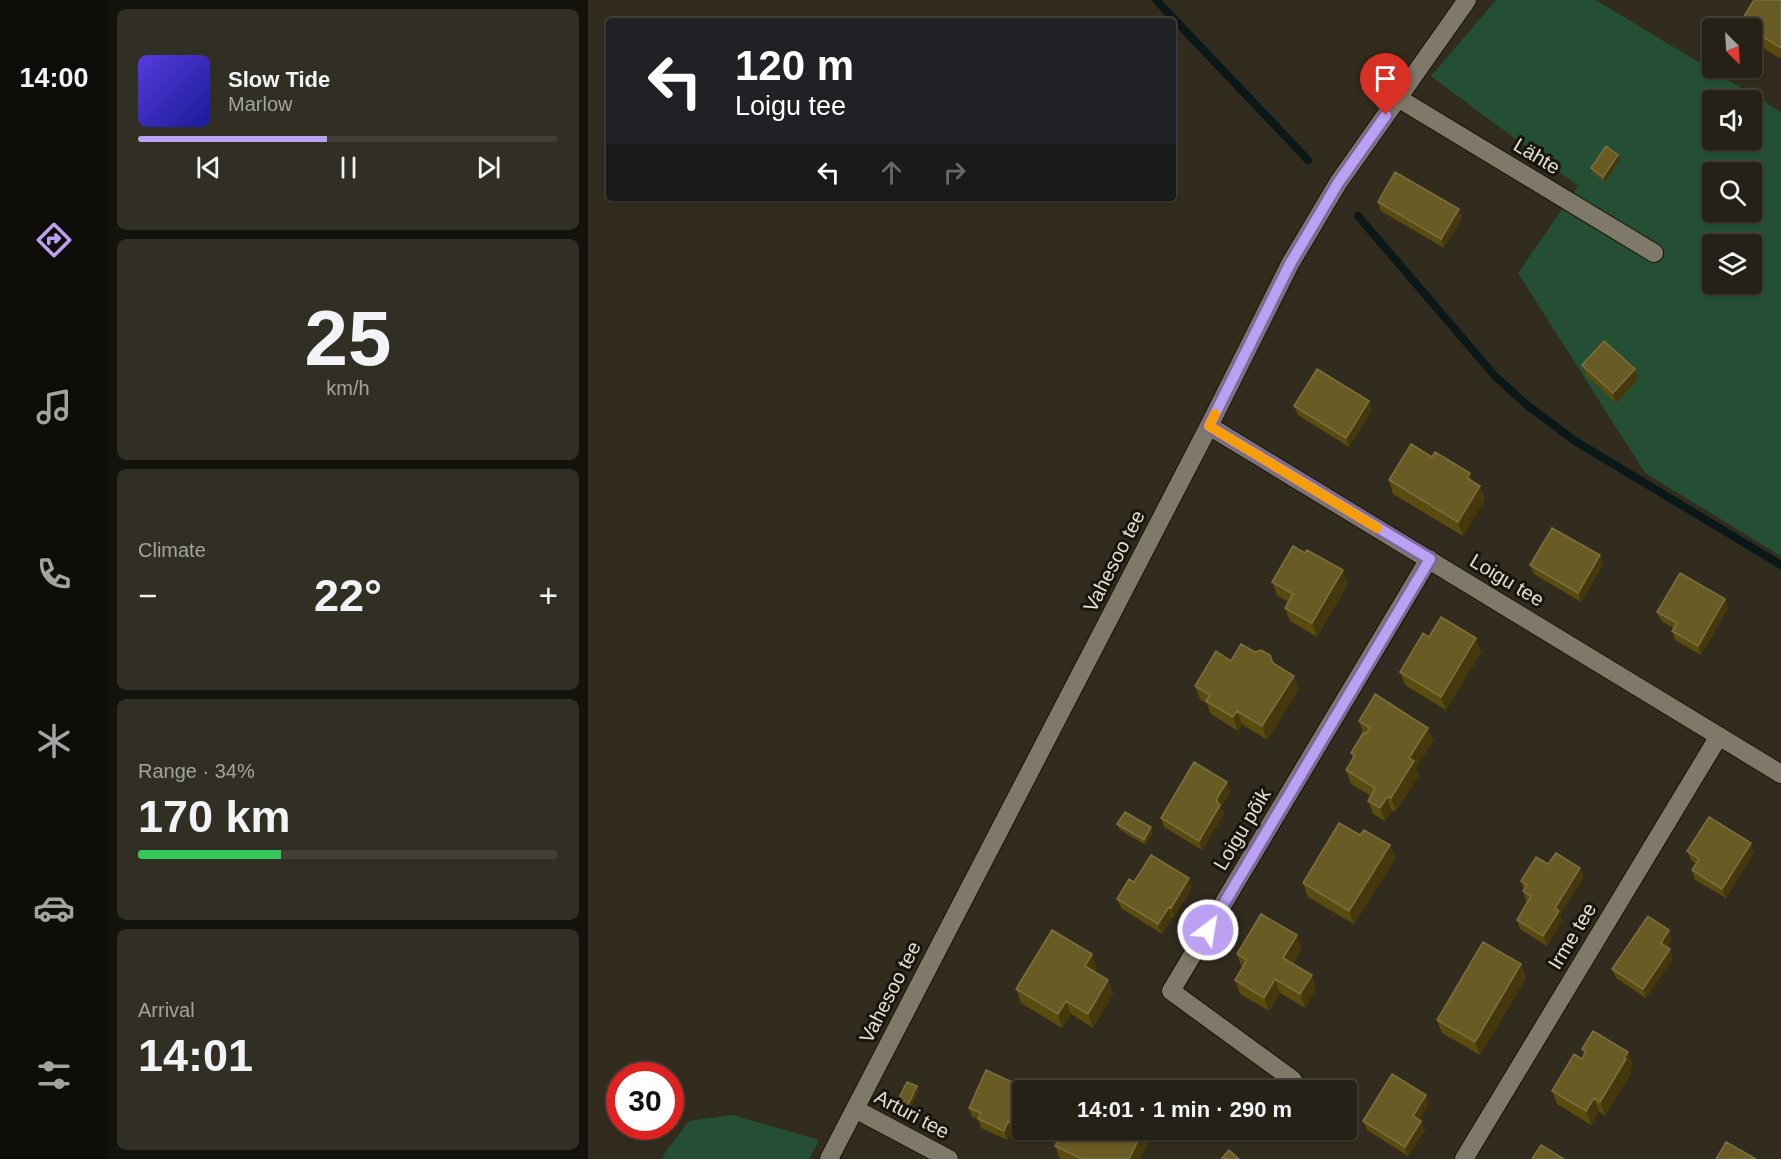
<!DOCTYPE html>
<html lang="en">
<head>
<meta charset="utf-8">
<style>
  :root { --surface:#252116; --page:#312e23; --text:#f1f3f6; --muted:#a3a3a1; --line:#423e35; --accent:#bca0f2 }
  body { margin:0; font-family:Helvetica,sans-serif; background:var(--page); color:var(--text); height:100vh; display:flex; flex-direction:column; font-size:22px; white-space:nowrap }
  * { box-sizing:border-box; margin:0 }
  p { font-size:20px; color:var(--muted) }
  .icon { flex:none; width:33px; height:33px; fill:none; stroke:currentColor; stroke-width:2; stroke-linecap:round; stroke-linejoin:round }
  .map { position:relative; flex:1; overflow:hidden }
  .sheet { display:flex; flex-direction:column; gap:9px; padding:9px; background:#14120c; width:480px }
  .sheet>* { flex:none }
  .banner { position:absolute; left:18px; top:18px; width:570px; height:183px; border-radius:6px; box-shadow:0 2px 4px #0004,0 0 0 2px var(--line); background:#202124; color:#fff; overflow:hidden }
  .needle { width:39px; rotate:156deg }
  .controls { position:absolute; left:1114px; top:18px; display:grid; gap:12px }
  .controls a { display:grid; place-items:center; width:60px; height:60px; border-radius:6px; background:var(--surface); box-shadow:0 2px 4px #0004,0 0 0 2px var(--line); font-size:30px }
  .speed { position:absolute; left:18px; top:1062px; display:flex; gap:12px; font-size:30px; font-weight:700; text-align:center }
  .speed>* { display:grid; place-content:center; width:78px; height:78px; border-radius:50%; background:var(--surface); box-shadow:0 2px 4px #0004,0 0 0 2px var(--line); line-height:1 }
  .speed .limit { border:9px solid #d22; background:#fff; color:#111 }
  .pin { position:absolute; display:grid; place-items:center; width:51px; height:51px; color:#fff; margin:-62px -26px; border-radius:50% 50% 50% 0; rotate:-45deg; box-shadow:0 0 6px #0007 }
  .pin .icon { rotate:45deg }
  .me { position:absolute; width:66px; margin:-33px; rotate:31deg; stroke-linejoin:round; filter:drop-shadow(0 0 4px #0008) }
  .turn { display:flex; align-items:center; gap:21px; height:126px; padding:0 30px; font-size:27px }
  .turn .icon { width:78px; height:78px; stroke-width:2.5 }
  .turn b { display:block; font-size:42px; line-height:51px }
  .lanes { display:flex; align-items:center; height:57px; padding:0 30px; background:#0003; justify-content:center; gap:30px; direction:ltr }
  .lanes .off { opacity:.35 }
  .big { font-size:45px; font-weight:600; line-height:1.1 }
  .sheet .card { flex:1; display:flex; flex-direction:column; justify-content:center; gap:9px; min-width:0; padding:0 21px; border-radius:9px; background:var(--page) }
  .sheet .dial { align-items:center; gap:0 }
  .dial b { font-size:78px; line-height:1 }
  .song { display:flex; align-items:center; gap:18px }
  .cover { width:72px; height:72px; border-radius:9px; background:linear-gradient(135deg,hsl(250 70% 55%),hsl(240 70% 35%)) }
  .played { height:6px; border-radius:3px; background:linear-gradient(90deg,var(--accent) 45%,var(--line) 45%) }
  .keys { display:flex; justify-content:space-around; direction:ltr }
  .heat { display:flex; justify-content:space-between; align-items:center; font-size:33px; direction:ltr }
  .charge { height:9px; border-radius:4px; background:linear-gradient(90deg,#34c759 34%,var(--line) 0) }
  .trip { position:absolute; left:424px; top:1080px; width:345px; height:60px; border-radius:6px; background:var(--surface); box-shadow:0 2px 4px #0004,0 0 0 2px var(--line); font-weight:600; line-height:60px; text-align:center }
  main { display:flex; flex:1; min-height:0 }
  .tabs { display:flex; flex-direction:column; width:108px; justify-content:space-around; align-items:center; background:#0f0d09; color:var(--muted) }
  .tabs .icon { width:42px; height:42px }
  .tabs .active { color:var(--accent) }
  .tabs b { font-size:27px; color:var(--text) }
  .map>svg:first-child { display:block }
  .green { fill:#244f34; fill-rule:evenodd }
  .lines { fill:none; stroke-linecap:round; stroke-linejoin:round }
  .stream { stroke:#0a1819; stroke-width:8 }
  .minor-casing { stroke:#191407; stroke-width:20 }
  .minor { stroke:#7e7968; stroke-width:18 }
  .wall { fill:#5a4b0f }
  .shaded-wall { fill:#44380c }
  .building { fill:#695b24; stroke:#7c7040; stroke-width:1.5 }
  .route-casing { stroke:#7a689d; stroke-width:15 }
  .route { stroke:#bca0f2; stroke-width:10 }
  .slow { stroke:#f59e0b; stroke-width:10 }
  .labels { text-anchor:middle; stroke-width:6; stroke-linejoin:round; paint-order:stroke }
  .street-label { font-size:20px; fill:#e3e0d6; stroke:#17150e }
</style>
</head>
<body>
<main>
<nav class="tabs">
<b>14:00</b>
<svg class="icon active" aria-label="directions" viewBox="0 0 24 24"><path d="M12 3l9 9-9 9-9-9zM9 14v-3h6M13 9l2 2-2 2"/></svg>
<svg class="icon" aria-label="music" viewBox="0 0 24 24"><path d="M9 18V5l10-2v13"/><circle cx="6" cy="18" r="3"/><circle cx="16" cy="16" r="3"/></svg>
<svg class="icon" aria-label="phone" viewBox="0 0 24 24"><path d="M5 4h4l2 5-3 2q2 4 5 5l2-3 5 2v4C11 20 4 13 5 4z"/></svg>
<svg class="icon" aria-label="climate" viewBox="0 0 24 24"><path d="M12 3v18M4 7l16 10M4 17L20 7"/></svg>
<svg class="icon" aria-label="car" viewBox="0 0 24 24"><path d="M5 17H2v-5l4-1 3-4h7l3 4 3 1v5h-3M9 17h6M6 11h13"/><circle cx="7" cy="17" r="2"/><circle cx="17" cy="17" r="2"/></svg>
<svg class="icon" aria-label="filters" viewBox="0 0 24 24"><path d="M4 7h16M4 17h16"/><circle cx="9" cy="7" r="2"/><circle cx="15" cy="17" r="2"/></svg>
</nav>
<section class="sheet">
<div class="card">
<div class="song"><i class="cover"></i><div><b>Slow Tide</b><p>Marlow</p></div></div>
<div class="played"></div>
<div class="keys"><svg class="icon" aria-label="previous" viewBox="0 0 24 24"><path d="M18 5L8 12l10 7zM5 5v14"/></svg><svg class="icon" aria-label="pause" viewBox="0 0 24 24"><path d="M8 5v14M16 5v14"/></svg><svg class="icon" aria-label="next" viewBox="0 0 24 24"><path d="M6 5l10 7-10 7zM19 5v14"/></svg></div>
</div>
<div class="card dial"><b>25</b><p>km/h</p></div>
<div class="card"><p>Climate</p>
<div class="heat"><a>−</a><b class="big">22°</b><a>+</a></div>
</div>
<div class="card"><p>Range · 34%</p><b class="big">170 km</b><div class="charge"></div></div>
<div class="card"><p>Arrival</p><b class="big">14:01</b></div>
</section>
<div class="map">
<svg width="1193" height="1159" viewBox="0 0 1193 1159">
  <rect width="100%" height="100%" fill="#312c1d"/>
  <path class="green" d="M908 0H1008L1193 112V556L1057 473 930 273 990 186 843 76ZM1125 100H1164V140H1125ZM1125 172H1164V212H1125ZM1125 244H1164V284H1125Z
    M144 1115 231 1140 221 1159H74L78 1151 101 1121Z"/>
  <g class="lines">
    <path class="stream" d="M568 0 720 160
      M770 216 907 376 939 405 987 441 1193 565"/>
    <g class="minor-casing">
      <path id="minor" d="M810 98 1066 253
        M621 426 1193 774
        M705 1080 583 991 841 559
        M267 1109 361 1159
        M241 1159 621 426 702 264 750 183 879 0
        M876 1159 1131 736"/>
    </g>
    <use href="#minor" class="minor"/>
  </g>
  <path class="wall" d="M1193 0V59L1164 41V28H1154L1152 23Z
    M1030 155 1032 159 1017 182 1005 173 1003 168Z
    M790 202 871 209 874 218 856 248 793 211Z
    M994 365 1047 369 1050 379 1028 403 998 375Z
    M781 401 784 410 761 447 710 415 706 406Z
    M844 457 882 473 885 481 892 486 897 499 875 536 805 494 801 480Z
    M717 553 760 584 729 637 702 621 697 608 700 602 689 595 684 582Z
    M1012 555 1015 565 993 602 946 574 942 565Z
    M1137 599 1140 608 1113 655 1087 640 1084 631 1086 628 1073 621 1069 612Z
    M841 637 888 638 893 652 858 710 817 685 812 672Z
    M643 661 685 663 711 689 679 740 654 724 650 731 623 714 619 704 612 699 607 686Z
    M771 721 840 728 845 741 828 768 831 775 808 811H804L797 821 785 814 780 801 783 796 763 784 758 770 765 759 763 753 775 733Z
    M643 791 633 807 636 814 614 850 576 827 573 818Z
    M529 824 563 827 565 832 557 845 531 829Z
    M772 835 802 845 807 859 766 924 720 897 715 883Z
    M1099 851 1166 852 1138 898 1107 880 1104 870 1108 864 1103 860Z
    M960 864 996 877 972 915 974 920 959 946 932 929 929 920 940 902 938 901 935 891 936 889 933 881Z
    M546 882 604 887 586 917H584L574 934 533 908 529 899Z
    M1084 939 1079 947 1085 958 1058 998 1028 978 1024 969Z
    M714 948 705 964 724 975 728 988 717 1008 692 993 681 1011 652 994 647 980 654 968 649 954Z
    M933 964 938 978 892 1055 854 1033 849 1020Z
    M509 968 506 972 520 980 525 994 505 1028 483 1014 474 1028 433 1003 428 989Z
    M994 1049 1040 1052 1045 1065 1042 1070 1043 1073 1017 1116 1011 1111 1003 1125 969 1104 964 1091 994 1059 996 1055Z
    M329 1086 331 1091 319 1114 310 1109 308 1104Z
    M435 1087 436 1090H435L437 1137 423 1131 419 1140 393 1128 390 1119 384 1117 381 1108Z
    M841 1104 831 1120 833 1121 837 1130 820 1156 779 1130 775 1121Z
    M562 1140 552 1159H472L467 1146Z"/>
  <path class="shaded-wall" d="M1030 155 1032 159 1017 182 1015 177Z
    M871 209 874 218 856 248 853 239Z
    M1047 369 1050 379 1028 403 1025 393Z
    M781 401 784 410 761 447 758 438Z
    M882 473 887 486 879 478Z
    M892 486 897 499 875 536 870 522Z
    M1012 555 1015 565 993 602 990 593Z
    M755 570 760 584 729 637 724 623Z
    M1137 599 1140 608 1113 655 1110 646Z
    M888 638 893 652 858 710 853 697Z
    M706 676 711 689 679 740 674 726Z
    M649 711 654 724 650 731 645 717Z
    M840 728 845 741 828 768 831 775 808 811 803 798 821 758Z
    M639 782 643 791 633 807 636 814 614 850 611 841 628 800Z
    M799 797 804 811 797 821 792 808Z
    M563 827 565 832 557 845 556 840Z
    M1163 843 1166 852 1138 898 1134 889Z
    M802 845 807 859 766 924 761 911Z
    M992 868 996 877 972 915 974 920 959 946 955 936 967 908Z
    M601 878 604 887 586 917 583 908Z
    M581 907 584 917 574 934 570 924Z
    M1081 930 1084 939 1076 952 1073 943Z
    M709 935 714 948 700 971 695 958Z
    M1082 949 1085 958 1058 998 1055 989Z
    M504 954 509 968 502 980 497 966Z
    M933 964 938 978 892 1055 887 1042Z
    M724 975 728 988 717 1008 712 994Z
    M687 979 692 993 681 1011 676 998Z
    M520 980 525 994 505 1028 500 1014Z
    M478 1001 483 1014 474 1028 470 1014Z
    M1040 1052 1045 1065 1042 1070 1043 1073 1017 1116 1012 1102Z
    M329 1086 331 1091 319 1114 318 1109Z
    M435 1087 436 1090H435V1102L431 1094Z
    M838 1095 841 1104 828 1125 825 1116Z
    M1006 1098 1011 1111 1003 1125 998 1111Z
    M420 1121 423 1131 419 1140 416 1131Z
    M833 1121 837 1130 820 1156 817 1147Z
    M435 1126V1130H441L437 1137 434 1127Z
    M555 1130H558L562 1140 552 1159H541Z"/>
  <path class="building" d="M1166 0H1193V48L1164 30V28H1161L1152 23Z
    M1018 146 1030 155 1015 177 1003 168Z
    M807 172 871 209 853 239 790 202Z
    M1016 341 1047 369 1025 393 994 365Z
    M729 369 781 401 758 438 706 406Z
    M823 444 844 457 847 452 882 473 879 478 892 486 870 522 801 480Z
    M964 528 1012 555 990 593 942 565Z
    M705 546 717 553 719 550 755 570 724 623 697 608 705 594 684 582Z
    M1092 573 1137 599 1110 646 1084 631 1089 623 1069 612Z
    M853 617 888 638 853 697 812 672 835 633 841 637Z
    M653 644 667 652 673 650 682 655 685 663 706 676 674 726 649 711 645 717 618 701 622 695 607 686 628 651 643 661Z
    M787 694 840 728 821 758 826 761 803 798 799 797 792 808 780 801 787 788 758 770 767 755 763 753 775 733 778 734 782 728 771 721Z
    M606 762 639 782 628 800 632 805 611 841 573 818Z
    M537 812 563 827 556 840 529 824Z
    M1121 817 1163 843 1134 889 1104 870 1111 859 1099 851Z
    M751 823 772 835 776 830 802 845 761 911 715 883Z
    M968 853 992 868 967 908 971 911 955 936 929 920 943 896 935 891 939 885 933 881 948 857 960 864Z
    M563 855 601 878 583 908 581 907 570 924 529 899 541 879 546 882Z
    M673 914 709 935 695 958 724 975 712 994 687 979 676 998 647 980 659 960 649 954Z
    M1060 916 1081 930 1073 943 1082 949 1055 989 1024 969Z
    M464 930 504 954 497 966 520 980 500 1014 478 1001 470 1014 428 989Z
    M895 942 933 964 887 1042 849 1020Z
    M1005 1031 1040 1052 1036 1058 1038 1059 1012 1102 1006 1098 998 1111 964 1091 986 1054 994 1059 998 1051 994 1049Z
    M398 1070 435 1087 431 1094 435 1095V1126L434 1127 420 1121 416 1131 390 1119 393 1113 381 1108Z
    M804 1074 838 1095 825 1116 833 1121 817 1147 775 1121Z
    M319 1082 329 1086 318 1109 308 1104Z
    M475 1130H555L541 1159H494L467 1146Z
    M1138 1142 1168 1159H1128Z
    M953 1145 976 1159H944Z
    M641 1150 651 1159H633Z"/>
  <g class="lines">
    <g class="route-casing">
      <path id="route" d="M620 930 842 559 621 426 702 264 750 183 798 115"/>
    </g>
    <use href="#route" class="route"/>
    <path class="slow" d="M627 414 621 426 789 528"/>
  </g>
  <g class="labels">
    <g class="street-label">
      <text transform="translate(949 156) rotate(31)" y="7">Lähte</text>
      <text transform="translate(526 561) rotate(-63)" y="7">Vahesoo tee</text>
      <text transform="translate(919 580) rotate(31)" y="7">Loigu tee</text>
      <text transform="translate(654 829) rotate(-59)" y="7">Loigu põik</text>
      <text transform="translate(984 936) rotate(-59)" y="7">Irme tee</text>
      <text transform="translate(302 992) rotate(-63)" y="7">Vahesoo tee</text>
      <text transform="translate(324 1114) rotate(28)" y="7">Arturi tee</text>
    </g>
  </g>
</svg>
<div class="controls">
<a><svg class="needle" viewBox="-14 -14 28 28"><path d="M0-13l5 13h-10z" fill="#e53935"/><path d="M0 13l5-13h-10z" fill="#a3a3a1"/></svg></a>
<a><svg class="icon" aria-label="sound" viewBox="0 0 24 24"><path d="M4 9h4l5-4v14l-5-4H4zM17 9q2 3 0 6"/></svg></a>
<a><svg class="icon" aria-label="search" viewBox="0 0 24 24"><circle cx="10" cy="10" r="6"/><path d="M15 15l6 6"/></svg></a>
<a><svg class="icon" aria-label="layers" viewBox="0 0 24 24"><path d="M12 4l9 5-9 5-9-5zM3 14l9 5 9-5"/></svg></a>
</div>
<div class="speed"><div class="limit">30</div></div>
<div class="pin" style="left:798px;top:115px;background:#d93025"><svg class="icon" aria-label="arrive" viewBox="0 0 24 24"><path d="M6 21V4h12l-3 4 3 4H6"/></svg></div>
<svg class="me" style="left:620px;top:930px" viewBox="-20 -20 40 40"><circle r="17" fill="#bca0f2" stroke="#fff" stroke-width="3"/><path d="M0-11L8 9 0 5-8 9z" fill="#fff"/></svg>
<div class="trip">14:01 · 1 min · 290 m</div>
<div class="banner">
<div class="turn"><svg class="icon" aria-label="left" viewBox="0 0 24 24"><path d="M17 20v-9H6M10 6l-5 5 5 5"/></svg><div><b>120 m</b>Loigu tee</div></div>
<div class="lanes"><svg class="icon" aria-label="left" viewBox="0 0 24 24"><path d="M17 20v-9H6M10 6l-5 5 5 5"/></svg><svg class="icon off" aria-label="ahead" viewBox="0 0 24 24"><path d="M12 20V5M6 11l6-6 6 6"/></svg><svg class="icon off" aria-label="right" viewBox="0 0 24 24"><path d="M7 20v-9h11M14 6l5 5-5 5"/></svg></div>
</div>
</div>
</main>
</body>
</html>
